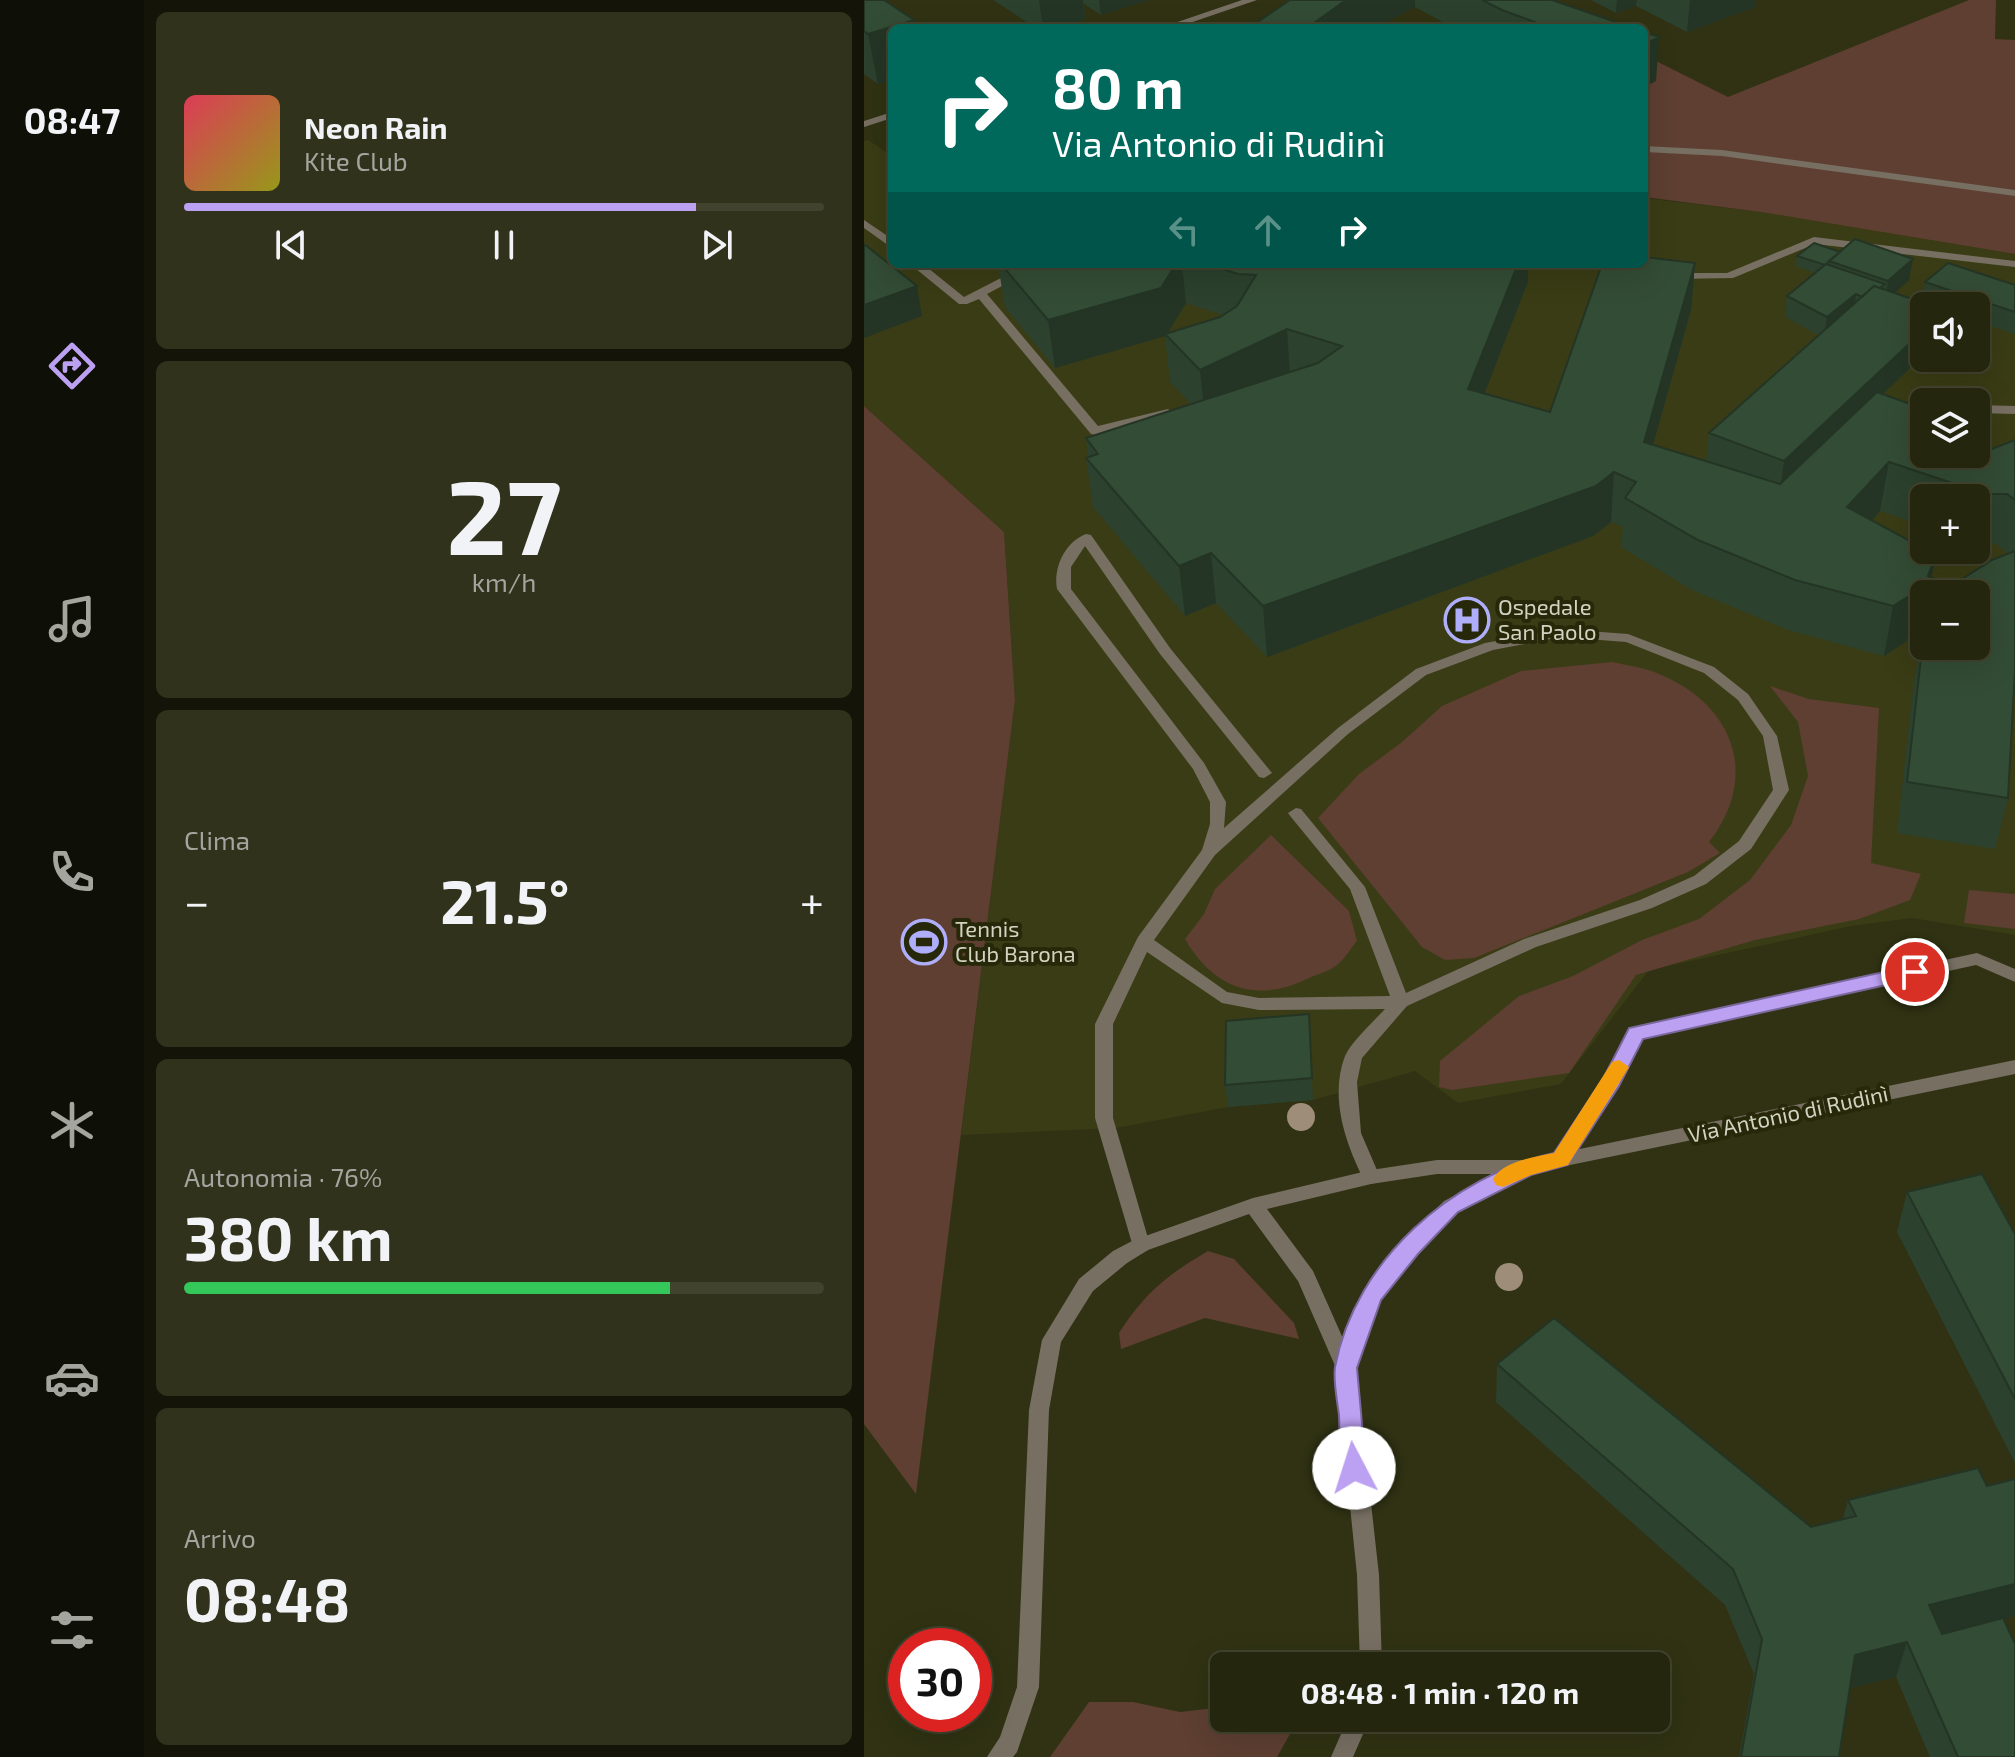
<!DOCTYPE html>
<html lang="it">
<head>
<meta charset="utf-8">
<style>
  :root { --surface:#24260e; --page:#30321c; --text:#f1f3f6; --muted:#a3a59e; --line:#41432e; --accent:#bca0f2 }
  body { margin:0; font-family:"Exo 2",sans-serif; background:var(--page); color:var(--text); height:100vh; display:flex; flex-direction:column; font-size:30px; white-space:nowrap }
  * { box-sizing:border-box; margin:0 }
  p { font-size:26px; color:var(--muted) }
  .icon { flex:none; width:44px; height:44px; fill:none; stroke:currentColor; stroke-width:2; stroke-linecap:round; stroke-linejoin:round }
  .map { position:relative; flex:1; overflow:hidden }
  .side { display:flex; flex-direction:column; gap:12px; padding:12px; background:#141508; width:720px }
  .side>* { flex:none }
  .banner { position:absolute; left:24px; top:24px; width:760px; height:244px; border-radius:12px; box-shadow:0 8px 32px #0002,0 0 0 2px var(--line); background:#00695c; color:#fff; overflow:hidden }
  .tools { position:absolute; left:1046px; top:292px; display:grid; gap:16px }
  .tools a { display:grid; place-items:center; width:80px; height:80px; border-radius:12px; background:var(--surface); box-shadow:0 8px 32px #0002,0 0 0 2px var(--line); font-size:40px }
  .speed { position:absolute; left:24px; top:1628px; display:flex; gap:16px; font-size:40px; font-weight:700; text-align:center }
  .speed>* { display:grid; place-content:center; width:104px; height:104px; border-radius:50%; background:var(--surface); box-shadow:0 8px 32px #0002,0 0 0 2px var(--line); line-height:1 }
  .speed .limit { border:12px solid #d22; background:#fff; color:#111 }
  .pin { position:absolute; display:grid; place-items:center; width:68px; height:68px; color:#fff; margin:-34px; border:4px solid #fff; border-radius:50%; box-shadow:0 2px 8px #0007 }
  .me { position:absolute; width:88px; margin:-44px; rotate:355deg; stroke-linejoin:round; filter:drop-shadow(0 0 6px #0008) }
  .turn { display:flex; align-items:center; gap:28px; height:168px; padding:0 32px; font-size:36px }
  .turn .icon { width:104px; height:104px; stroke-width:2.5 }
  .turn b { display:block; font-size:56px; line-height:68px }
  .lanes { display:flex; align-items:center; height:76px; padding:0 32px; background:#0003; justify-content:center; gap:40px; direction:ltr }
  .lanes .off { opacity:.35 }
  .big { font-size:60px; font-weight:700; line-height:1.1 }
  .side .card { flex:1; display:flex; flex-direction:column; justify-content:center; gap:12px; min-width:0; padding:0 28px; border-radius:12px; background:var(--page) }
  .side .dial { align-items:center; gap:0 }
  .dial b { font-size:104px; line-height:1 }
  .song { display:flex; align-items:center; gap:24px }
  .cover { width:96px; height:96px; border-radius:12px; background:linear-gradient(135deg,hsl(350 70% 55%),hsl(60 70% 35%)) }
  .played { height:8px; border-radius:4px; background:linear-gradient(90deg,var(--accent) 80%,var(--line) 80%) }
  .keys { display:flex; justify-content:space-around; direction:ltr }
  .heat { display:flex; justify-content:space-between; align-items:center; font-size:44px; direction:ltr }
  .charge { height:12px; border-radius:6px; background:linear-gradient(90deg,#34c759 76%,var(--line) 0) }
  .trip { position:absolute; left:346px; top:1652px; width:460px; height:80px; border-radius:12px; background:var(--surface); box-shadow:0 8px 32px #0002,0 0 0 2px var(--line); font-weight:700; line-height:80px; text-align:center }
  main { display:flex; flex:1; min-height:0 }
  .menu { display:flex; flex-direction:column; width:144px; justify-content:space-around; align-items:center; background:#0e0f06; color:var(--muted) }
  .menu .icon { width:56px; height:56px }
  .menu .on { color:var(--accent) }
  .menu b { font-size:36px; color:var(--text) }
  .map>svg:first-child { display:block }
  .built { fill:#3a3c15; fill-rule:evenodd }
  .green { fill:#5e3f32 }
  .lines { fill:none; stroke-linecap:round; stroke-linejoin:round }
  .lane { fill:#776f62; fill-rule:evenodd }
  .street { fill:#776f62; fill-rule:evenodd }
  .tree { fill:#9d8d79 }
  .wall { fill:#2c412e; fill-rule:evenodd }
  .shaded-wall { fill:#243525 }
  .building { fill:#334c35; stroke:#243525; stroke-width:2 }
  .route { fill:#bca0f2; stroke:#7a689d; stroke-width:2 }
  .slow { fill:#f59e0b }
  .labels { text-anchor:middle; stroke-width:8; stroke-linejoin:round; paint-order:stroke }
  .poi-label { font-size:22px; fill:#d1d3c1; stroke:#262809; text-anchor:start }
  .street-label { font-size:22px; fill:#d1d3c1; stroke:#262809 }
</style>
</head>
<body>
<main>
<nav class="menu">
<b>08:47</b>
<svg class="icon on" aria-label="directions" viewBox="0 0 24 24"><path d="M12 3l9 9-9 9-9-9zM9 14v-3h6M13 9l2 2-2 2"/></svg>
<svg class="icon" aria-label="music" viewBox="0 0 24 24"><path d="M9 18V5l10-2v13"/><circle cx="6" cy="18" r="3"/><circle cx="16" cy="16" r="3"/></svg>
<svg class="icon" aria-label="phone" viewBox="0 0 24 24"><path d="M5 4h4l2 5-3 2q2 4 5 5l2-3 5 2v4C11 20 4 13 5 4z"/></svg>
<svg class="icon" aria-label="climate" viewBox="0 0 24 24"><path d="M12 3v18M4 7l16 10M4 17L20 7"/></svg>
<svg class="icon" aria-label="car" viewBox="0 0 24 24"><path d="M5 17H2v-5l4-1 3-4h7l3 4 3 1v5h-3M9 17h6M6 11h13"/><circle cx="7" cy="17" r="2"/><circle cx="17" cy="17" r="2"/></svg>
<svg class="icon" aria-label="filters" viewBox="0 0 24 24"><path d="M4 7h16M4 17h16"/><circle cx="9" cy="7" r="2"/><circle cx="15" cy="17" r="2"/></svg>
</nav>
<section class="side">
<div class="card">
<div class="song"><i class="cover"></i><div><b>Neon Rain</b><p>Kite Club</p></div></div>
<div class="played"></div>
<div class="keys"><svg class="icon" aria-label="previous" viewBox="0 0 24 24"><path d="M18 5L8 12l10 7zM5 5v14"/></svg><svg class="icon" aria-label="pause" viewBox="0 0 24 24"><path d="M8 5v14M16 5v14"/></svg><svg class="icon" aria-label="next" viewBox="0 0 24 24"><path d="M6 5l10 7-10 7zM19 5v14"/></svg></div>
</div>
<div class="card dial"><b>27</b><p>km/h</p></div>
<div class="card"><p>Clima</p>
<div class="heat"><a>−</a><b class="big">21.5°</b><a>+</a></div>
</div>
<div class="card"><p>Autonomia · 76%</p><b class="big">380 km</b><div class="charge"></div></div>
<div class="card"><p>Arrivo</p><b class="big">08:48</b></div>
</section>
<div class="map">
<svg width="1151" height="1757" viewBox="0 0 1151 1757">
  <rect width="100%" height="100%" fill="#303213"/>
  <path class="built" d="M4 140 28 156V264H780V198L897 212 1151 254V935L1048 918 987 926 785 970 697 1084 594 1103 551 1071 449 1100 364 1107 252 1128 97 1135 151 700 140 532 0 406V141ZM1060 306H1112V358H1060ZM1060 402H1112V454H1060ZM1060 498H1112V550H1060ZM1060 594H1112V646H1060Z"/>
  <path class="green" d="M1105 0H1132L1131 39 1151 40V254L897 212 780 197V87L791 81 780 55 864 97Z
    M0 406 140 532 151 700 52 1494 0 1424Z
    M748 662C762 665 777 667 790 672 868 701 898 774 845 842L856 853 824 872 610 958 581 960 558 947 454 818 495 774 538 742 578 706 657 671Z
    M906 686 945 699 1015 708 1007 863 1057 874 1046 900 995 919 891 940 772 975 705 1073 588 1090 575 1087 576 1061 655 996 709 976 778 940 835 919 886 880 927 825 944 776 934 722Z
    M407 835 485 911 493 941C487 948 481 959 473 965 466 971 454 974 445 978 393 1004 350 989 321 939L340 914 351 889Z
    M1105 890 1151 894V929L1100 923Z
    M344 1251 370 1259 430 1323 435 1339 341 1318 257 1349 255 1333C281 1293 303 1275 344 1251Z
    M225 1702H269L316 1712 360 1707V1718H435L413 1757H186Z"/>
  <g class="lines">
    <path class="lane" d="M780 146 858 150 1151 190V196L858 156 780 152Z
      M0 220 28 239V248L0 228Z
      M950 237 1151 261V267L951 244 869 278 811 279 805 276 811 273H863Z
      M46 264H59L100 297 164 264H179L123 294 234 426 304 409 310 413 308 416 231 435 227 434 115 299 103 304H95Z
      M1112 405 1151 406V414L1112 413Z
      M222 534 227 535 306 648 408 773 400 778 395 777 296 654 221 546 207 567V589L340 763 362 802 360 828 474 728 552 669 621 643 697 629 764 634 850 667 884 694 913 736 925 790 887 849 842 884 788 908 672 947 543 1006 498 1058 493 1082 497 1133 516 1177 513 1182 507 1184 501 1182C482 1145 465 1098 481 1056 487 1042 510 1021 521 1009L395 1010 358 1003 283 952 249 1024V1118L286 1245 284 1250 277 1253 270 1250 231 1118V1024L274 937 338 850 346 824V802L329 769 193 589C189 568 201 542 222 534ZM697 637 762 642 840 673 874 700 899 736 909 790 875 841 830 876 776 900 660 939 542 993 501 887 437 809 432 808 424 813 427 817 486 889 526 996 395 998 363 992 290 940 351 855 484 734 562 675 629 650Z
      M1113 953 1151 969V982L1112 965 778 1038 754 1086 702 1164 696 1166 690 1164 687 1159 741 1077 766 1028Z"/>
    <path class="street" d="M378 0H393L311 28H296Z
      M28 112V118L0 127V121Z
      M1151 1060V1074L667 1173 594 1211 553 1252 515 1300 492 1368 515 1575 518 1666H496L493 1575 472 1368 434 1281 385 1214 284 1250 263 1263 229 1291 197 1342 185 1410 175 1687 153 1752 149 1757H123L136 1737 153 1687 165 1410 178 1340 215 1279 249 1251 270 1240 389 1198 507 1170 573 1160H662ZM573 1174H633L580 1201 539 1242 500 1290 481 1343 449 1271 403 1209 507 1184Z
      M484 1718H506L489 1757H467Z"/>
  </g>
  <g class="tree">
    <circle cx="437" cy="1117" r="14"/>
    <circle cx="645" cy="1277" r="14"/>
  </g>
  <path class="wall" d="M0 0 50 20 51 28H28L14 84 0 74Z
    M129 0H285L237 15 220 4 221 19 193 28H172Z
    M426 0H688L769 28H590L551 7Z
    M727 0H892L891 7 823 32 772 6 752 13Z
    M950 243 1045 280 1030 293 1058 302 1061 282 1151 285V334L1112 321V306H1060L1019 394 1060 454 1128 449 1151 440V691L1150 693 1144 798 1131 849 1033 833 1050 680 1057 646 1043 641 1020 656 924 630 828 590 757 547 759 527 747 522 729 536 403 657 352 603 321 616 229 507 222 458 224 457 222 438 327 404 306 382 301 336 191 368 141 307 134 264H664V282L620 394 686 412 831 263 827 310 789 445 842 461 845 433 954 335 921 317 923 296 951 273 932 266 933 256ZM322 303 359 315 356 317 304 333ZM1060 498H1112V544H1132L1144 553 1087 586 1067 578 1072 555 1008 521 1016 511 1060 526ZM1060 594H1112L1060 646Z
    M445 1014 449 1100 364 1107 361 1085Z
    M1043 1192 1151 1234V1463L1033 1232Z
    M633 1364 947 1527 979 1519 984 1500 1123 1486 1151 1479V1616L1139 1619 1151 1757H1066L1032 1677 986 1688 975 1757H875L890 1674 861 1605 632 1402Z"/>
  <path class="shaded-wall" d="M175 0H219L221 19 193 28H179Z
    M235 0H285L237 15Z
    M482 0H551V7L512 28H443Z
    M753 0H773L772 6 752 13Z
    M826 0H892L891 7 823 32Z
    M50 20 51 28H28V80L14 84 4 34Z
    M795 37 792 81 780 87V45Z
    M1049 259 1045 280 1021 302 1024 281Z
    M831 263 827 310 776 491 780 442Z
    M312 264H318L322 303 302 336 191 368 184 320Z
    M654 264H664V282L603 438 604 389Z
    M53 286 58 316 0 338V305Z
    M992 294 989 316 960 338 963 317Z
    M423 329 426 377 341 418 336 370Z
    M1060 330V355L916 492 920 461Z
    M1025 462 1016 511 975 557 983 507Z
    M750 472 747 522 729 536 403 657 399 606Z
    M347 553 352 603 321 616 315 566Z
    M1072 555 1064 594V576Z
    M1053 591 1043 641 1020 656 1029 606Z
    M1151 1584V1616L1053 1641 1065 1605Z
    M1043 1642 1032 1677 980 1689 991 1655Z"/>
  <path class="building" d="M0 0H20L50 20 4 34 0 31Z
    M426 0H482L443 28H385Z
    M618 0H688L769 28H687L638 10Z
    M780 32 795 37 780 45Z
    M991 239 1049 259 1024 281 965 261Z
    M950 243 976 252 961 265 933 256Z
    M0 244 53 286 0 305Z
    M780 257 831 263 780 442 916 484 1013 392 1060 409V454H1112V448L1128 449 1151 440V500L1143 494H1121L1025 462 983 507 1072 555 1064 576 1087 586 1128 560 1151 551V670L1144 798 1043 782 1060 631V646H1112V594H1063L1053 591 1029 606 931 580 834 540 761 498 772 482 750 472 732 486 399 606 347 553 315 566 222 458 234 454 222 438 454 363 478 346 423 329 336 370 301 334 356 317 373 306 392 275 374 274 343 264H654L604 389 686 412 738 264H780Z
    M1084 263 1151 285V312L1061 282Z
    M137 264H312L297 288 184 320Z
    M962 264 1021 284 1016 288 1010 286 998 297 992 294 963 317 923 296Z
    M1010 286 1069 306H1060V330L920 461 845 433Z
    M445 1014 448 1078 361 1085 362 1021Z
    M1118 1174 1151 1234V1399L1043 1192Z
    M690 1318 947 1527 992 1516 984 1500 1114 1468 1123 1486 1151 1479V1584L1065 1605 1078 1634 1139 1618 1151 1644V1757H1094L1043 1642 991 1655 975 1757H877L898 1639 869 1569 633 1364Z"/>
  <path class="route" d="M1051 965 1061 972 1058 977 779 1039 755 1086 704 1165 667 1175 594 1212 554 1254 517 1300 493 1368 502 1468 499 1475 490 1478 482 1475C474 1458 476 1434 475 1415 473 1400 469 1381 471 1367 491 1260 588 1176 690 1153L740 1077 765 1028Z"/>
  <path class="slow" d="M755 1060 765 1067 704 1165 667 1175 639 1187 632 1185 629 1179C639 1161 671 1157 690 1153L748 1062Z"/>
  <defs>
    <g id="hospital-ring" transform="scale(2.3)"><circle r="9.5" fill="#262809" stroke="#afaefa" stroke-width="1.5"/><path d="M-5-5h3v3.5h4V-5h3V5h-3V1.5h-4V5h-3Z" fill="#afaefa"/></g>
    <g id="stadium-ring" transform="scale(2.3)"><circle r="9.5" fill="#262809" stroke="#afaefa" stroke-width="1.5"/><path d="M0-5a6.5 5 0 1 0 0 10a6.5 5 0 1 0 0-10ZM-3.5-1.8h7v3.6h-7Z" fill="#afaefa"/></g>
  </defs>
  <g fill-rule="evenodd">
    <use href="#hospital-ring" x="603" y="620"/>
    <use href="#stadium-ring" x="60" y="942"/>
  </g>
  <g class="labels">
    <g class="poi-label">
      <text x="634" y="615">Ospedale<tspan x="634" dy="25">San Paolo</tspan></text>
      <text x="91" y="937">Tennis<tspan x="91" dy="25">Club Barona</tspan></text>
    </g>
    <g class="street-label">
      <text transform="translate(924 1114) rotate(-12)" y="8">Via Antonio di Rudinì</text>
    </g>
  </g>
</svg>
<div class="tools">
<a><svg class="icon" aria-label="sound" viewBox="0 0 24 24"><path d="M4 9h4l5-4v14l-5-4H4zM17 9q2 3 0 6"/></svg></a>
<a><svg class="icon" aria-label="layers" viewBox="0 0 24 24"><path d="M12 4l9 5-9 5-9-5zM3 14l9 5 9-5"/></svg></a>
<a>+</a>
<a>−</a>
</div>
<div class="speed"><div class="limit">30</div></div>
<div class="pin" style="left:1051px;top:972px;background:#d93025"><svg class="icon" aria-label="arrive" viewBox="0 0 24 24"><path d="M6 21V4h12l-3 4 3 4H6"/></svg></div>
<svg class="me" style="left:490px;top:1468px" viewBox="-20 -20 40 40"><circle r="19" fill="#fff"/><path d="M0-13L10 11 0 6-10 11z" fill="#bca0f2"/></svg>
<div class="trip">08:48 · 1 min · 120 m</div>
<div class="banner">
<div class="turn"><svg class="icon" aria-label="right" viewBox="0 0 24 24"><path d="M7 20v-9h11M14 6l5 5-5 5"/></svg><div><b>80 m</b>Via Antonio di Rudinì</div></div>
<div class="lanes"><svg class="icon off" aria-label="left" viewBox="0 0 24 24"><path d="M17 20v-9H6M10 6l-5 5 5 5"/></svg><svg class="icon off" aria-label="ahead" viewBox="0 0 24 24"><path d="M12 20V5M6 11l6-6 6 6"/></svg><svg class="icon" aria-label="right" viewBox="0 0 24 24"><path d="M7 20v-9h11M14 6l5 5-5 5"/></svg></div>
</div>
</div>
</main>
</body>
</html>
